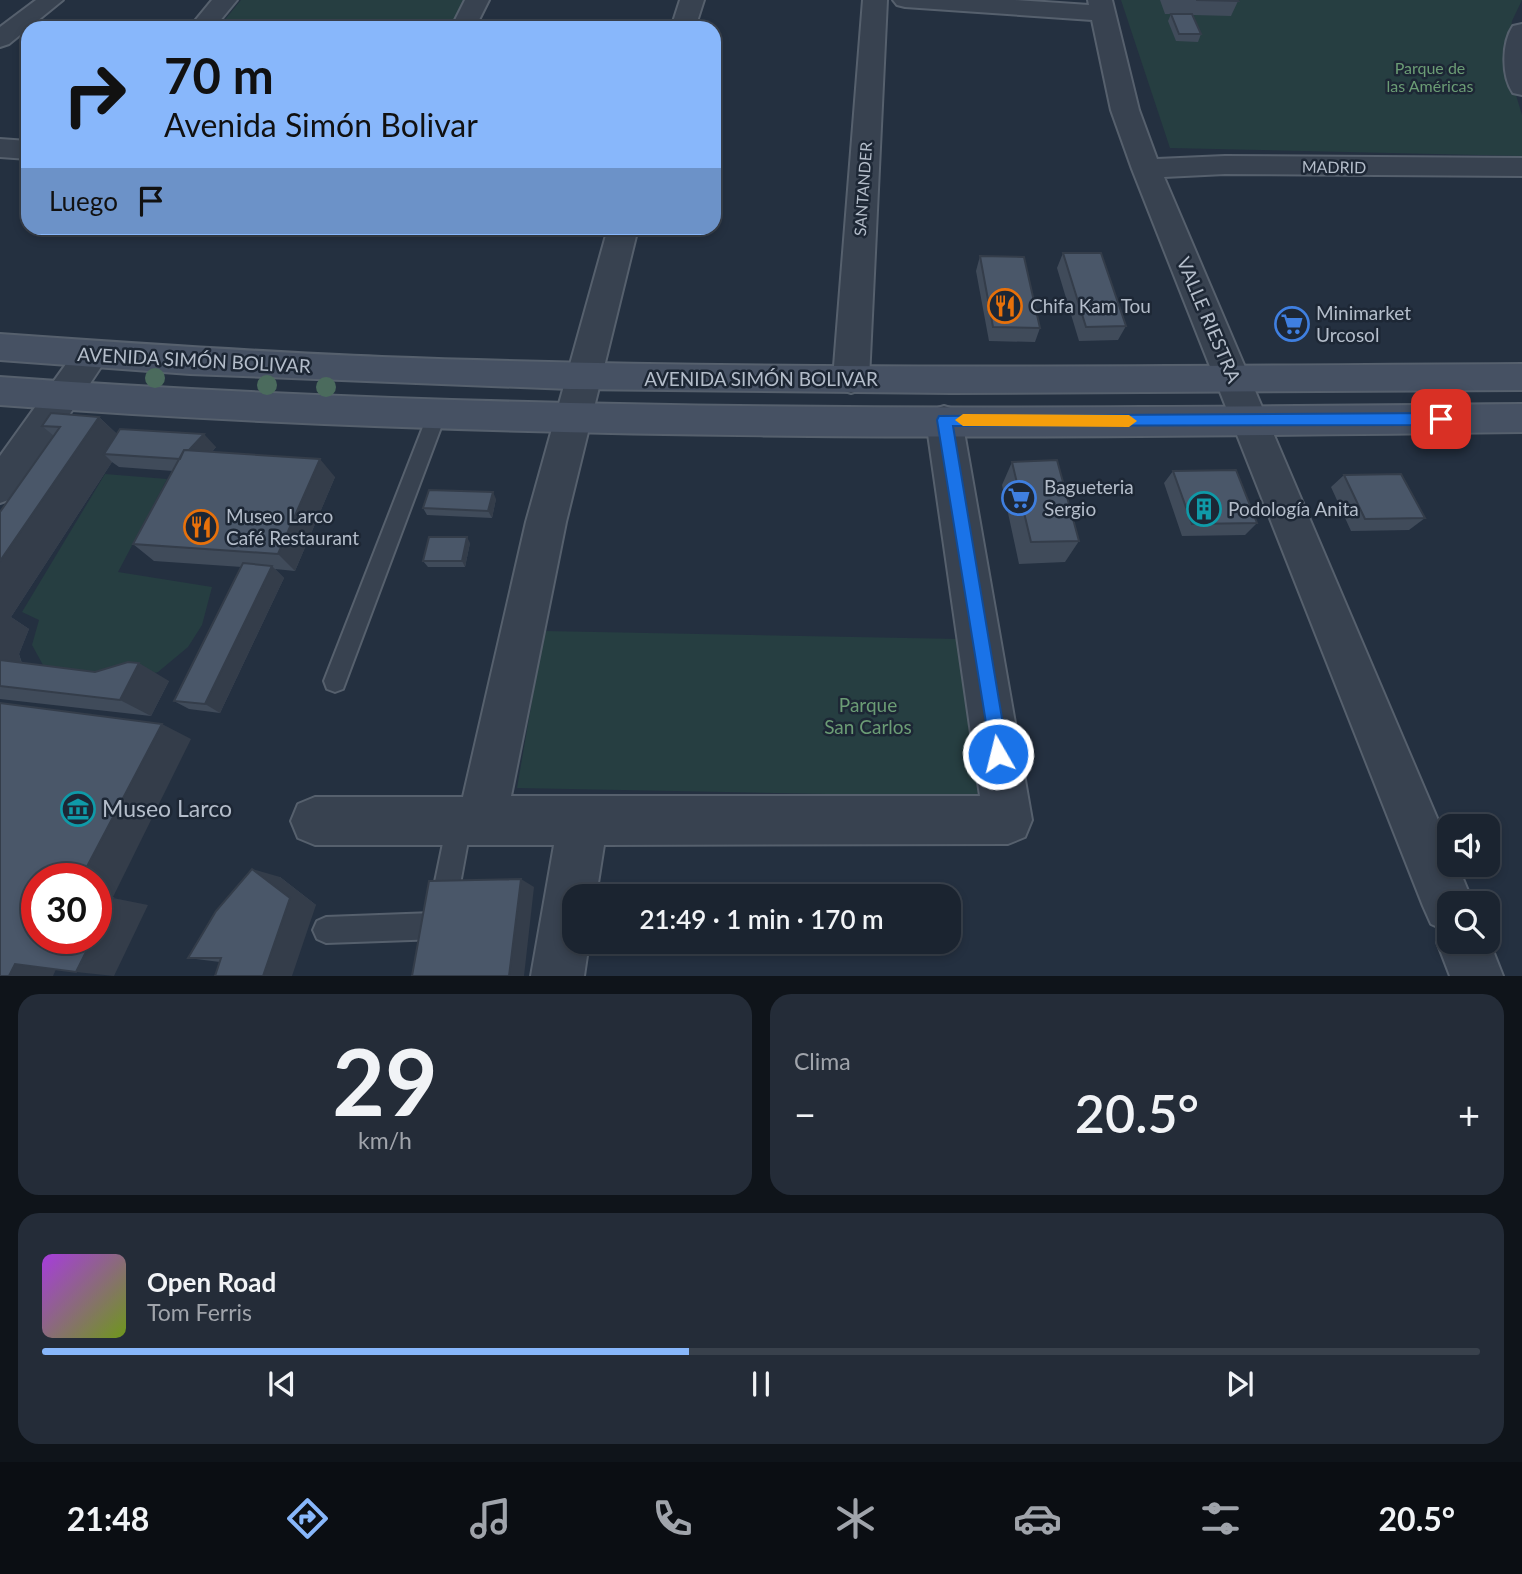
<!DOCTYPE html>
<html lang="es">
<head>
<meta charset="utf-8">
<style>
  :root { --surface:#1b2430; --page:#242c38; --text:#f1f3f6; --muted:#a0a4ab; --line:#39414c; --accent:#88b7fb }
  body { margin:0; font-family:Lato,sans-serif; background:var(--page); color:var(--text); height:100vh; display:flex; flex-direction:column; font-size:26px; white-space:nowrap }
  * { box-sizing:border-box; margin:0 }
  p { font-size:23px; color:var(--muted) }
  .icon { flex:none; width:38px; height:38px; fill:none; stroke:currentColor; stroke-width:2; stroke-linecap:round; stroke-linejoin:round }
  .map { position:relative; height:976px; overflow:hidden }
  .panel { display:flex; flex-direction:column; gap:18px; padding:18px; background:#0f141a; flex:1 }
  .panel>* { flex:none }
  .guide { position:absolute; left:21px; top:21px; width:700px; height:214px; border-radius:21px; box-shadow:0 4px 10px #0003,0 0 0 2px var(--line); background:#88b7fb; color:#111; overflow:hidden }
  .buttons { position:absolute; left:1437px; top:814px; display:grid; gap:14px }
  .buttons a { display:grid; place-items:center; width:63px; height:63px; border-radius:14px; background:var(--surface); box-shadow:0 4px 10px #0003,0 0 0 2px var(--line); font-size:35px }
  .speed { position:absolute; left:21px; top:863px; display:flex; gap:14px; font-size:35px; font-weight:700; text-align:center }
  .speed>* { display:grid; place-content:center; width:91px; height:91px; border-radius:50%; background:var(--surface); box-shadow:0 4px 10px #0003,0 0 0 2px var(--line); line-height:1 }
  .speed .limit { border:10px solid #d22; background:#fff; color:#111 }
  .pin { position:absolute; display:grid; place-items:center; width:60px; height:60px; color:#fff; margin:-30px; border-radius:14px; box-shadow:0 4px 10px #0006 }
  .me { position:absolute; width:77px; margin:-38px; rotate:352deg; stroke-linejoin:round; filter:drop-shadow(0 0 5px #0008) }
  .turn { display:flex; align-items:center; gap:24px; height:147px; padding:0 28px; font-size:32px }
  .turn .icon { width:91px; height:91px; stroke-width:2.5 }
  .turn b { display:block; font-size:49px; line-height:60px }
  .then { display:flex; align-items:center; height:66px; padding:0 28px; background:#0003; gap:14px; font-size:26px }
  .big { font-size:52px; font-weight:600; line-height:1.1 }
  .panel .tile { flex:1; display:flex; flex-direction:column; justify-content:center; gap:10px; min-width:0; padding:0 24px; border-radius:21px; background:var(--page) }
  .panel .dial { align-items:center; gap:0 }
  .dial b { font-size:91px; line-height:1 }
  .song { display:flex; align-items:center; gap:21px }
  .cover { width:84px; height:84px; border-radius:10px; background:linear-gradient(135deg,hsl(280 70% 55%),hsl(80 70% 35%)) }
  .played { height:7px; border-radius:4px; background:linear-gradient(90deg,var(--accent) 45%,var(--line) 45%) }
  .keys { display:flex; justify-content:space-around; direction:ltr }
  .heat { display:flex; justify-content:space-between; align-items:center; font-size:38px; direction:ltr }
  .panel .tiles { flex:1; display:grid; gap:18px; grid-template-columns:1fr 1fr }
  .tile:last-child { grid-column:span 2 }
  .trip { position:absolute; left:562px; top:884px; width:399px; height:70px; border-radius:21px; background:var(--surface); box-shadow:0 4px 10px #0003,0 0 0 2px var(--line); font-weight:600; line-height:70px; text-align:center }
  .dock { display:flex; height:112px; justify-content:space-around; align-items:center; background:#0b0e13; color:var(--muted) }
  .dock .icon { width:49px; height:49px }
  .dock .selected { color:var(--accent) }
  .dock b { font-size:32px; color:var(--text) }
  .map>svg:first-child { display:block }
  .green { fill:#263e41 }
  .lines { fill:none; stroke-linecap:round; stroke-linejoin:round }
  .service-casing { stroke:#56606d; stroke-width:4 }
  .minor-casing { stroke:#56606d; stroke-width:4 }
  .secondary-casing { stroke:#56606d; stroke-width:4 }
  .service { fill:#384250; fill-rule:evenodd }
  .minor { fill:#384250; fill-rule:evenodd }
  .secondary { fill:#465163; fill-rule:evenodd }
  .tree { fill:#4b6b5d }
  .wall { fill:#404b5a }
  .shaded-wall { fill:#343d4a }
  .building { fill:#4a5769; stroke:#343d4a; stroke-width:2 }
  .route { fill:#1a73e8; stroke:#114b97; stroke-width:2 }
  .slow { fill:#f59e0b }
  .labels { text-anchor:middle; stroke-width:5; stroke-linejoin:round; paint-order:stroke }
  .far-park-label { font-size:16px; fill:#6b9c75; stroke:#1d2735 }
  .far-street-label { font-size:16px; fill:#b4bdca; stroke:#1d2735 }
  .poi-label { font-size:19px; fill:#b4bdca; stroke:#1d2735; text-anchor:start }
  .street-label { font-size:19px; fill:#b4bdca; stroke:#1d2735 }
  .park-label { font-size:19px; fill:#6b9c75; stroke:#1d2735 }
  .near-poi-label { font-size:23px; fill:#b4bdca; stroke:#1d2735; text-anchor:start }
</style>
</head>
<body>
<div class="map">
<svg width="1522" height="976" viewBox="0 0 1522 976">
  <rect width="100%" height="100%" fill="#243040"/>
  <path class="green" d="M241 0H466L451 28H218Z
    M1121 0H1522L1512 21 1507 65 1522 115V156L1170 148Z
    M105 474 167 479 118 572 212 587 202 625 188 647 158 672 127 681 43 665 32 645 39 620 22 612Z
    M544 631 959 639 978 797 517 788Z"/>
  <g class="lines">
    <g class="service-casing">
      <path id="service" d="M437 407 446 414 346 681 343 689 335 692 327 689 324 681 428 414Z
        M460 807 469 810 472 819 456 906 448 917 452 926 448 935 439 939 326 943 317 939 313 930 317 921 326 917 433 913 430 906 448 819 451 810Z"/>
    </g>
    <g class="minor-casing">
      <path id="minor" d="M36 0H63L9 44 0 47V27Z
        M212 0H237L214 28H189Z
        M465 0H489L475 28H451Z
        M680 0H704L695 28H671Z
        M863 0H887L869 379 863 389 851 393 839 389 833 379Z
        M893 0H1015L1089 5 1088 0H1112L1139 110 1157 159 1225 156 1522 158V176L1225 174 1164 177 1449 846V864H1457L1473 903H1449V942H1488V938L1503 976H1450L1437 942 1442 929 1431 924 1423 906 1132 169 1111 110 1092 20 905 7 897 5Z
        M1522 24V95L1513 93C1501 76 1502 42 1513 26Z
        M0 139 28 141V159L0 157Z
        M608 228H638L566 522 511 796H980L926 420 931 410 944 406 957 410 962 420 1032 820 1025 837 1008 844 604 845 596 896H574V942H589L584 976H531L554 845H315L298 838 291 821 298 804 315 797H463L526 522Z
        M91 342 103 346 108 355 103 364 14 498 0 503V456L79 346Z"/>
    </g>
    <g class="secondary-casing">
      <path id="secondary" d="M0 334C127 343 254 352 382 357 762 371 1142 366 1522 364V390L951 393 570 389 190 374 0 360Z
        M0 377C506 414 1015 409 1522 404V432C1015 439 506 443 0 405Z"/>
    </g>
    <use href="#service" class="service"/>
    <use href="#minor" class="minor"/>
    <use href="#secondary" class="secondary"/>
  </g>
  <g class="tree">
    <circle cx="155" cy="378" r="10"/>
    <circle cx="267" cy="385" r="10"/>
    <circle cx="326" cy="387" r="10"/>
  </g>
  <path class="wall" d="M1160 0H1237L1238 1 1231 16 1193 15 1201 34 1198 42 1176 41 1168 21 1171 14H1165Z
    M1063 253 1126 326 1118 340 1079 341 1057 268Z
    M980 256 1040 328 1035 342 989 341 976 271Z
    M99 417 117 434 216 447 212 452 335 477 295 571 275 569 284 578 220 713 189 709 174 701 242 567 154 561 133 544 173 471 119 467 112 462 11 617 29 629 19 654 22 663 169 681 151 716 0 699V512L54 436 42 426Z
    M1012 462 1079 541 1065 562 1019 564 1002 485Z
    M1173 471 1257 523 1245 535 1182 536 1164 483Z
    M1344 475 1425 518 1409 530 1351 531 1331 487Z
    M496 499 492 518 427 515 423 508Z
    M470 543 465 567H428L423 561Z
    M280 877 316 905 220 962 188 958Z"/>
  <path class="shaded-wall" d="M99 417 125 442 104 454 112 462 11 617 29 629 19 654 25 676 0 664V561Z
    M204 434 216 447 194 472 181 459Z
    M320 459 335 477 295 571 278 554Z
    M493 492 496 499 492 518 488 511Z
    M467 537 470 543 465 567 462 561Z
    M272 566 284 578 220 713 205 704Z
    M139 663 169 681 151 716 120 700Z
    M162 724 191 739 112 899 96 896V878H81Z
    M252 869 280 877 316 905 292 976H263Z
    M521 879 534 887 524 976H509Z
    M113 898 148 905 114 976 76 972 93 938H96V931Z
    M15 964 57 967 53 976H9Z"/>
  <path class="building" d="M1196 0H1237L1238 1Z
    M1171 14H1192L1201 34H1179Z
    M1063 253H1101L1126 326 1086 327Z
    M980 256 1024 257 1040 328 993 327Z
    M51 413 99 417 0 561V512L60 427 42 426Z
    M120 429 204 434 189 450H184L180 459 104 454Z
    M184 450 320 459 278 554 133 544Z
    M1057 460 1079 541 1031 542 1012 462Z
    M1236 470 1257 523 1192 524 1173 471Z
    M1401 474 1425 518 1365 519 1344 475Z
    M429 490 493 492 488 511 423 508Z
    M429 537H467L462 561H423Z
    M243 563 272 566 205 704 174 701Z
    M0 660 95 672 128 662 139 663 120 700 0 686Z
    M0 703 162 724 81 878H37V938H93L76 972 15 964 9 976H0Z
    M252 869 290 898 263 976H215L221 958H188L216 911Z
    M521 879 509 976H412L429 881Z
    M96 895 113 898 96 931Z"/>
  <path class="route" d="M1441 413 1448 419 1441 425 953 426 1008 754 1005 760 998 763 992 760 937 420 939 416Z"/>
  <path class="slow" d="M963 414 1129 415 1137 421 1129 427 963 426 955 420Z"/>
  <defs>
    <g id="restaurant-ring" transform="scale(1.75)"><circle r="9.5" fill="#1d2735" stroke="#e8710a" stroke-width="1.5"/><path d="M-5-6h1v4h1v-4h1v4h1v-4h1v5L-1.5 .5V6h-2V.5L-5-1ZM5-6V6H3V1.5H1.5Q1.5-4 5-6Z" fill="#e8710a"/></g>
    <g id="supermarket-ring" transform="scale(1.75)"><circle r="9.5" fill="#1d2735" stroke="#3f7fe0" stroke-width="1.5"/><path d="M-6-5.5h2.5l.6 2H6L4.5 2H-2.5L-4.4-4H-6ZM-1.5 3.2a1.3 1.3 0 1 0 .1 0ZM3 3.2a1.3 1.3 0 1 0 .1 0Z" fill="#3f7fe0"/></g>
    <g id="building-ring" transform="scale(1.75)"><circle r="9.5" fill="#1d2735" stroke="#0f9aa8" stroke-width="1.5"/><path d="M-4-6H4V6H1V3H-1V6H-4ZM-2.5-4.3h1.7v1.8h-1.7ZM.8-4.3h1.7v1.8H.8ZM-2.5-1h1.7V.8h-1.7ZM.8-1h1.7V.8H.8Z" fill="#0f9aa8"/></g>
    <g id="museum-ring" transform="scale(1.75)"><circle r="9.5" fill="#1d2735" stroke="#0f9aa8" stroke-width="1.5"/><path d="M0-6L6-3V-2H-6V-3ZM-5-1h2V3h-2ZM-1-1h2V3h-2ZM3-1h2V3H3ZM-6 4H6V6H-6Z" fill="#0f9aa8"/></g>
  </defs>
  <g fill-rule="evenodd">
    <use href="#restaurant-ring" x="1005" y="306"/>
    <use href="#supermarket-ring" x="1292" y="324"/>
    <use href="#supermarket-ring" x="1019" y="498"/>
    <use href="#building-ring" x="1204" y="509"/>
    <use href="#restaurant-ring" x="201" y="527"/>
    <use href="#museum-ring" x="78" y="809"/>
  </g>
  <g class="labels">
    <g class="far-park-label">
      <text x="1430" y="74">Parque de<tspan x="1430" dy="18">las Américas</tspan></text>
    </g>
    <g class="far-street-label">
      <text transform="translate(1334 167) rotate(1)" y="6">MADRID</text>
      <text transform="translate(863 189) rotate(-86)" y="6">SANTANDER</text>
    </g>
    <g class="poi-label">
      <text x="1030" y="313">Chifa Kam Tou</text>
      <text x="1316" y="320">Minimarket<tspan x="1316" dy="22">Urcosol</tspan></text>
      <text x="1044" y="494">Bagueteria<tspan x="1044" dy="22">Sergio</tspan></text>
      <text x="1228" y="516">Podología Anita</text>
      <text x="226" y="523">Museo Larco<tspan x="226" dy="22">Café Restaurant</tspan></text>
    </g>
    <g class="street-label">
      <text transform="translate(1209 320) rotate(67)" y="7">VALLE RIESTRA</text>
      <text transform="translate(194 360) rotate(3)" y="7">AVENIDA SIMÓN BOLIVAR</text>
      <text x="761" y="386">AVENIDA SIMÓN BOLIVAR</text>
    </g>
    <g class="park-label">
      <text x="868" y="712">Parque<tspan x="868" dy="22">San Carlos</tspan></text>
    </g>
    <g class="near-poi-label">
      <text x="102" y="817">Museo Larco</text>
    </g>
  </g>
</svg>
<div class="buttons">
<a><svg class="icon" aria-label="sound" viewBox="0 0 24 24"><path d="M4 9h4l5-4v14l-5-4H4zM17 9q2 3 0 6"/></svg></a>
<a><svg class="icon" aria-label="search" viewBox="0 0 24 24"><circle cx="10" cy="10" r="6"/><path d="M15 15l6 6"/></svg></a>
</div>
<div class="speed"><div class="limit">30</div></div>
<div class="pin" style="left:1441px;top:419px;background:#d93025"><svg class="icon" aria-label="arrive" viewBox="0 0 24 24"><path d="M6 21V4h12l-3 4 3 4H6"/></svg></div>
<svg class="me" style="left:998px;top:754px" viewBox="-20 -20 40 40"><circle r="17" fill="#1a73e8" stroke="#fff" stroke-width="3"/><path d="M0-11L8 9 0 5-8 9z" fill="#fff"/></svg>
<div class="trip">21:49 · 1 min · 170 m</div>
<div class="guide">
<div class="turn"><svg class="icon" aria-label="right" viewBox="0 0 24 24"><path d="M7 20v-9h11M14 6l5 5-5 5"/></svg><div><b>70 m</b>Avenida Simón Bolivar</div></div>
<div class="then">Luego<svg class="icon" aria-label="arrive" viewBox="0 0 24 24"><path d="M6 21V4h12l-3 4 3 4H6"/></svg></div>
</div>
</div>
<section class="panel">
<div class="tiles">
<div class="tile dial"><b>29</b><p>km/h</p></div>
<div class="tile"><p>Clima</p>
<div class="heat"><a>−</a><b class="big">20.5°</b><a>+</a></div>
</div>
<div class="tile">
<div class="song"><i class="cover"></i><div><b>Open Road</b><p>Tom Ferris</p></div></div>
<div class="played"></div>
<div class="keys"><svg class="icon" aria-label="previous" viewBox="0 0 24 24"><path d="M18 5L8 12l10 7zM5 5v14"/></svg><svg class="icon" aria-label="pause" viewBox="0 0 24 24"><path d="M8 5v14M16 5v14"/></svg><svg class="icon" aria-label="next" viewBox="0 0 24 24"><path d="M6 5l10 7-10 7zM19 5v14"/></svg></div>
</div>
</div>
</section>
<nav class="dock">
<b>21:48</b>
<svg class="icon selected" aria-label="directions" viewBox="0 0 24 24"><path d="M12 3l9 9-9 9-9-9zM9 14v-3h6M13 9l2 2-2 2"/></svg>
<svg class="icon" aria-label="music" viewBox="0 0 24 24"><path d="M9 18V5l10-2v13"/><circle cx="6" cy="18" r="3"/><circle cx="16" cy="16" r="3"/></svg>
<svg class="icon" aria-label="phone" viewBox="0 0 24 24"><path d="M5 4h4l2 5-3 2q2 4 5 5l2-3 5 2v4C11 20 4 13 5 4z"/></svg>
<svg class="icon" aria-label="climate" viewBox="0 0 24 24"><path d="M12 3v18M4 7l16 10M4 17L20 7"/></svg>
<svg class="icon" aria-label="car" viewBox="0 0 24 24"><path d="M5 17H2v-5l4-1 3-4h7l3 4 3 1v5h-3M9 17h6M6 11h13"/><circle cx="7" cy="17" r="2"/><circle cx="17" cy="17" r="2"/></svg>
<svg class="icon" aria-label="filters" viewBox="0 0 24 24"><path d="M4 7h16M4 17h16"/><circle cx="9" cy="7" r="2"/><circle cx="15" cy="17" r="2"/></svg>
<b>20.5°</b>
</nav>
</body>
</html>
